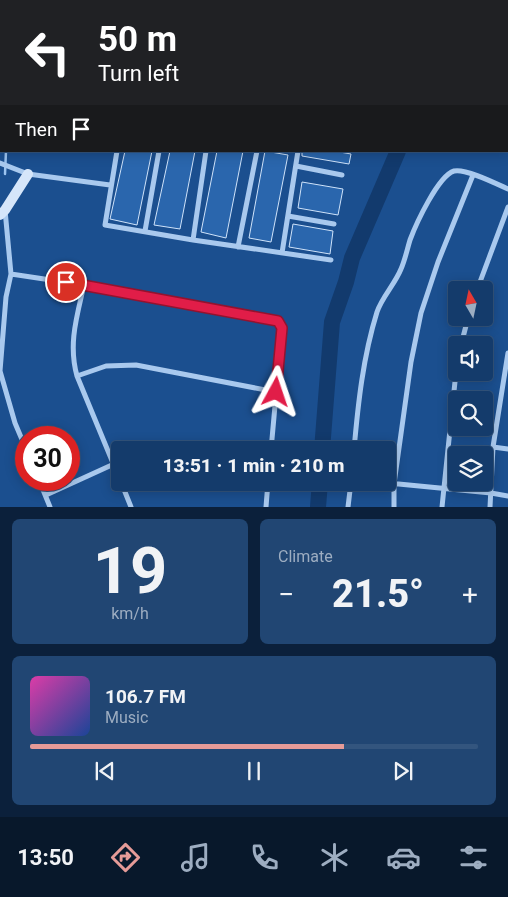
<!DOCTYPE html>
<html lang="en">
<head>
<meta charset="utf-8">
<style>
  :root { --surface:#143b6b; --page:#214673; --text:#f1f3f6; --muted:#9dadc1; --line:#33557e; --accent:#e69b98 }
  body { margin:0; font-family:Roboto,sans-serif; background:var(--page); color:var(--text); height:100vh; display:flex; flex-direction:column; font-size:19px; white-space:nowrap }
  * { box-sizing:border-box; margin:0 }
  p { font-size:16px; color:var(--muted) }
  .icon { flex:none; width:28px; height:28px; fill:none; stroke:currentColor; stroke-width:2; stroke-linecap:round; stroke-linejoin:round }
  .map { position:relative; height:507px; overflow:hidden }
  .drawer { display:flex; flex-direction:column; gap:12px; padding:12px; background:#0b203b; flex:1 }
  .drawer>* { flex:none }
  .top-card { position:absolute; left:0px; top:0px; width:509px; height:152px; box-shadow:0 2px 12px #0003,0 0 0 1px var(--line); background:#202124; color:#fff; overflow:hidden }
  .needle { width:32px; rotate:351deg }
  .controls { position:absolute; left:448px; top:281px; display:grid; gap:10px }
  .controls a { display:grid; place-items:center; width:45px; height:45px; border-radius:5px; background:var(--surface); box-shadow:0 2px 12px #0003,0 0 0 1px var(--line); font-size:25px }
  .speed { position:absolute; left:15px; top:426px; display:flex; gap:10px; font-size:25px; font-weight:700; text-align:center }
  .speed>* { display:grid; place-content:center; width:65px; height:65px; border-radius:50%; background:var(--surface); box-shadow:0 2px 12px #0003,0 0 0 1px var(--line); line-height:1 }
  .speed .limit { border:8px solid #d22; background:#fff; color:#111 }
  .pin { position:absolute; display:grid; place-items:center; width:42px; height:42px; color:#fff; margin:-21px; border:2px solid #fff; border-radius:50%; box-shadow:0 1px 5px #0007 }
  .me { position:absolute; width:55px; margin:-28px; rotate:5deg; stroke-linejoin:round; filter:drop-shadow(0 0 4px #0008) }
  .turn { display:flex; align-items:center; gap:18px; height:105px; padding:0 15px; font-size:22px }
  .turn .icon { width:65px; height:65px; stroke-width:2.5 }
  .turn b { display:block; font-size:35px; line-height:42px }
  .then { display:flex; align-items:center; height:48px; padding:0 15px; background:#0003; gap:10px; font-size:19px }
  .big { font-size:38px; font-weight:800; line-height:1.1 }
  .drawer .card { flex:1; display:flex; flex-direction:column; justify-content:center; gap:8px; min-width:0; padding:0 18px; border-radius:8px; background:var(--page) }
  .drawer .dial { align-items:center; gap:0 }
  .dial b { font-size:65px; line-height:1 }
  .song { display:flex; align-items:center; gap:15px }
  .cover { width:60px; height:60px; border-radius:8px; background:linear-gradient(135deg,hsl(320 70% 55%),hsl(220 70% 35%)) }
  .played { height:5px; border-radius:2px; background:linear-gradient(90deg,var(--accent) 70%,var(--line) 70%) }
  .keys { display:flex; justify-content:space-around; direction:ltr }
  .heat { display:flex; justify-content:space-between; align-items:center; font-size:28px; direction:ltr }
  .drawer .tiles { flex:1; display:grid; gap:12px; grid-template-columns:1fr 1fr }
  .card:last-child { grid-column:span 2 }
  .trip { position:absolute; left:111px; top:441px; width:285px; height:50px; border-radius:5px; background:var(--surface); box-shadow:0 2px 12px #0003,0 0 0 1px var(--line); font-weight:800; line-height:50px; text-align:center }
  .dock { display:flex; height:80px; justify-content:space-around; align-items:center; background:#08182b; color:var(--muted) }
  .dock .icon { width:35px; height:35px }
  .dock .active { color:var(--accent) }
  .dock b { font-size:22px; color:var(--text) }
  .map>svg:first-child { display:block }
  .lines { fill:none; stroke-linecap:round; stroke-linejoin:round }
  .stream { stroke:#9cc4f0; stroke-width:2.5 }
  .river { stroke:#123a6d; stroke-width:16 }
  .building { fill:#2a66ad; stroke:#cfe3fa }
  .service { stroke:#a9c9ee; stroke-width:4 }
  .minor { stroke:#a9c9ee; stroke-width:5 }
  .secondary { stroke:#d6e6fa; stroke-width:10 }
  .route-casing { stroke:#92132f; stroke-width:12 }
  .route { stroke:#e11d48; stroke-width:9 }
</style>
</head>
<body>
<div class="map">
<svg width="508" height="507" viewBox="0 0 508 507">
  <rect width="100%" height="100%" fill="#1b4f8f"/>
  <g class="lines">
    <path class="stream" d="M273 1 274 0
      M5 174 6 151"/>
    <path class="river" d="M322 450 332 322 346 282 352 258 398 151
      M318 507 320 482"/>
  </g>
  <path class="building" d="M125 151H152L137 225 110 219Z
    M170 151H195L180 229 154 225Z
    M217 151H243L226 238 201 232Z
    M265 151 288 155 271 242 249 238Z
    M302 151H334L351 154 349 164 302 156Z
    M302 182 343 189 338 215 298 208Z
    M293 224 333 231 330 254 289 247Z"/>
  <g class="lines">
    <path class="service" d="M508 131V132"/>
    <path class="minor" d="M31 0 32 1
      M15 1 17 0
      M0 14 1 13
      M0 68 1 67
      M117 151 105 225 193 240 331 260
      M0 163 28 174 110 185
      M296 166 342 175
      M5 210 11 274 6 297 0 371 15 423 26 449
      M288 216 334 224
      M145 231 159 151
      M193 240 206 151
      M238 247 257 151
      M282 253 298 151
      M11 274 84 285 278 321 282 328 271 450
      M84 285C77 316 68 344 77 376L120 480
      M477 290 508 207
      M461 345 468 318
      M77 376 106 366 136 365 276 392
      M493 447 508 449
      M354 450C358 404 363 357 377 312 382 297 395 284 401 269 405 260 407 250 410 240 416 224 438 176 454 171 465 168 497 184 508 189
      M39 480 50 507
      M121 482 131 507
      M378 482 491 493 508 496
      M46 495 114 464H120
      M266 507 268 482
      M348 507 351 482
      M394 507V484L411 362 421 313 438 262 473 175
      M442 507 456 372
      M490 507 493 447 508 353"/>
    <path class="secondary" d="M0 215 5 210 28 174"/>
  </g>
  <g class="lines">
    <g class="route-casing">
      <path id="route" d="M66 282 278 321 282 328 276 392"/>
    </g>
    <use href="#route" class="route"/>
  </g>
</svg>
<div class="controls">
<a><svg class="needle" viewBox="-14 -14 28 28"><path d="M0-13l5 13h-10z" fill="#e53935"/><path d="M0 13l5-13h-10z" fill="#9dadc1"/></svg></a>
<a><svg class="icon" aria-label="sound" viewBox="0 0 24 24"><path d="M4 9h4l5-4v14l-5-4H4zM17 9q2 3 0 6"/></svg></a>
<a><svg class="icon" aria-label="search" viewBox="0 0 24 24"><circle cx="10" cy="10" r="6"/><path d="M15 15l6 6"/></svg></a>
<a><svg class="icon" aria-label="layers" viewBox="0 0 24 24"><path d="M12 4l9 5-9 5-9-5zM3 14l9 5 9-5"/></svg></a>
</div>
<div class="speed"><div class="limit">30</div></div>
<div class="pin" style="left:66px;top:282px;background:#d93025"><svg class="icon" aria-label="arrive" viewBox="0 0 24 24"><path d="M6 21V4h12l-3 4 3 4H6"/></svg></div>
<svg class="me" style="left:276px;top:392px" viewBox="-20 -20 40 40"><path d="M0-17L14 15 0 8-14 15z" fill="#e11d48" stroke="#fff" stroke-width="4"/></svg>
<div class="trip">13:51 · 1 min · 210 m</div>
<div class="top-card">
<div class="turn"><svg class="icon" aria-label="left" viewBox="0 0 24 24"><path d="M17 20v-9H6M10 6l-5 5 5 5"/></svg><div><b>50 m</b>Turn left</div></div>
<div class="then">Then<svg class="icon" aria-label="arrive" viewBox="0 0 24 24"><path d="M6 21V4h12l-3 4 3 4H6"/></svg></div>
</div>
</div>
<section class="drawer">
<div class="tiles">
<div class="card dial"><b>19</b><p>km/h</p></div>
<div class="card"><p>Climate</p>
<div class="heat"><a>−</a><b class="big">21.5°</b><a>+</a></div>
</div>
<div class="card">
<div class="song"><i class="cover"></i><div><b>106.7 FM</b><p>Music</p></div></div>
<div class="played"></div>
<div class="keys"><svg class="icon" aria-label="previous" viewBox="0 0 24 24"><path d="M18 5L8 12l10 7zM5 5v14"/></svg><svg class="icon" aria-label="pause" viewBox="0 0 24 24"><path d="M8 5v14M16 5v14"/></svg><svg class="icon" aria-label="next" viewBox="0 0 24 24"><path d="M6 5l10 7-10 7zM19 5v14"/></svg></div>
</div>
</div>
</section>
<nav class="dock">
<b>13:50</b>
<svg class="icon active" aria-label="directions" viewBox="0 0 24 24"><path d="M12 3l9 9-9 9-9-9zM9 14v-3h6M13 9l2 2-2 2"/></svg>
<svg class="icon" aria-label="music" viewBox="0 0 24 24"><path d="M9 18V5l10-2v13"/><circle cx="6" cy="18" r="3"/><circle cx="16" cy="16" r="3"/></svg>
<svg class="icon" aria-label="phone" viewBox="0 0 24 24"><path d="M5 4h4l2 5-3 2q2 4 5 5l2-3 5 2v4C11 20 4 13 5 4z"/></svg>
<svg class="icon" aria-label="climate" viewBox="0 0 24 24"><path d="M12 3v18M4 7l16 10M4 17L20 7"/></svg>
<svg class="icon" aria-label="car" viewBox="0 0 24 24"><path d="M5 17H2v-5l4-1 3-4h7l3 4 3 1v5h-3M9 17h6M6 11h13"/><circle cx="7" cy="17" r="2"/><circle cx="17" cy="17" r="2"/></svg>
<svg class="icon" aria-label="filters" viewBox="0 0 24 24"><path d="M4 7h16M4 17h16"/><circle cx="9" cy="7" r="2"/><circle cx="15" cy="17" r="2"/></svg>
</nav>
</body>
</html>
